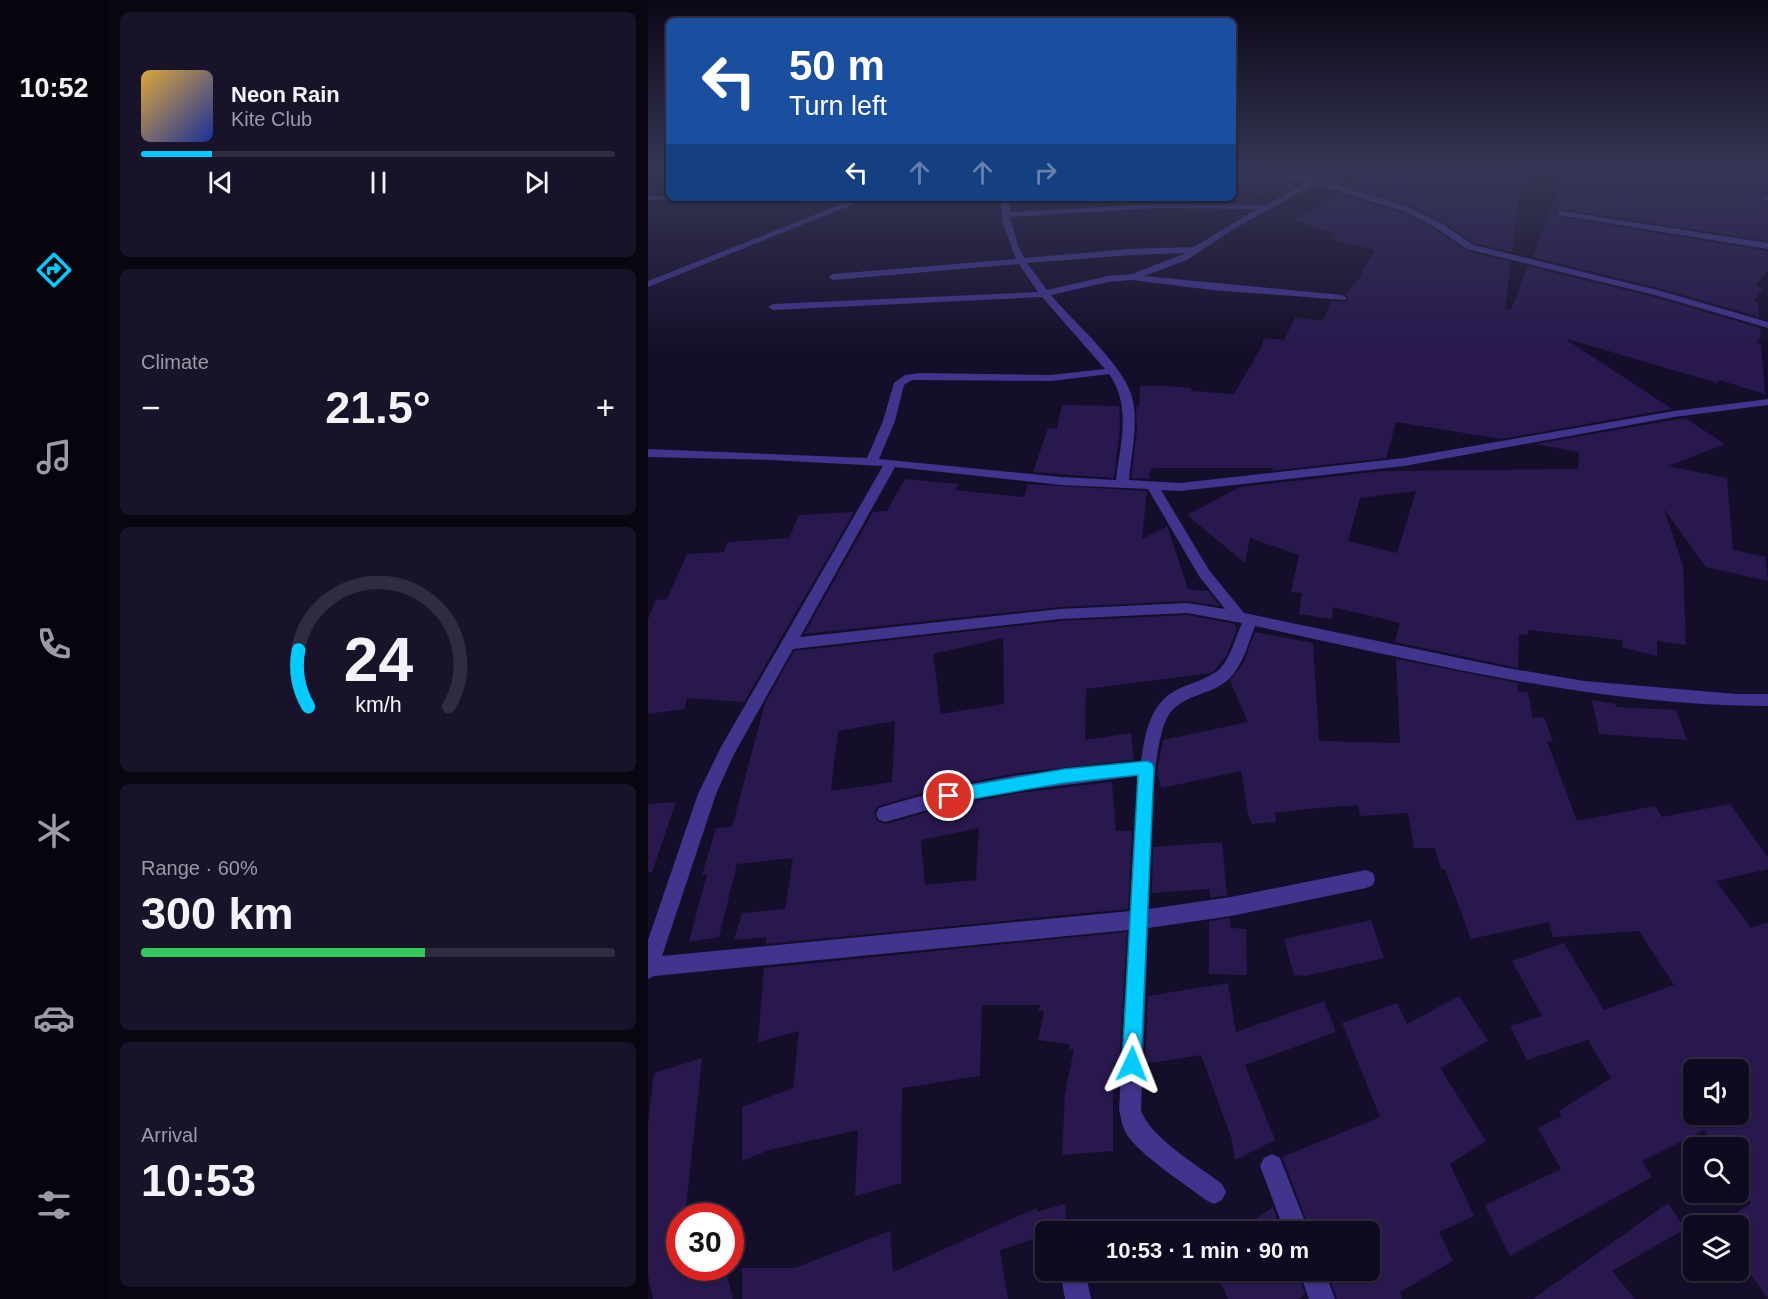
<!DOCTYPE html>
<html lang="en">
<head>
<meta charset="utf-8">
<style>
  :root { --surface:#100a20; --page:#191329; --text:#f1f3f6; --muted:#9c9aa5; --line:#302b3e; --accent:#02cbff }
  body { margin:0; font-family:Arial,sans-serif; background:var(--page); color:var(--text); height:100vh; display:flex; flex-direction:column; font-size:22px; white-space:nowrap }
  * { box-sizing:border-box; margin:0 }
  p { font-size:20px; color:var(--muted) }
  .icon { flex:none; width:33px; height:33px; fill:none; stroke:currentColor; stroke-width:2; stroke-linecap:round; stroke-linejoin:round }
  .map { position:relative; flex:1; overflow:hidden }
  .panel { display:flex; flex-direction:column; gap:12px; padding:12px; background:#090612; width:540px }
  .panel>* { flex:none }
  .banner { position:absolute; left:18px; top:18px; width:570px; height:183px; border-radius:9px; box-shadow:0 2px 4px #0004,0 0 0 2px var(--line); background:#1a4fa0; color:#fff; overflow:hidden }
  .controls { position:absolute; left:1035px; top:1059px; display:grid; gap:12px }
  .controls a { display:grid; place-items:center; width:66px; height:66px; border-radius:9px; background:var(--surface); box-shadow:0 2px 4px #0004,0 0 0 2px var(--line); font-size:30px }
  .speed { position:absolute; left:18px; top:1203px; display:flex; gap:12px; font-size:30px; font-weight:700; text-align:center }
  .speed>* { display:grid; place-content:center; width:78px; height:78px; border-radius:50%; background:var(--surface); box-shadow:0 2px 4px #0004,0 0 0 2px var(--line); line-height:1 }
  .speed .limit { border:9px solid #d22; background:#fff; color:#111 }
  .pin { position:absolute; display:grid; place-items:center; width:51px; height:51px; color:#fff; margin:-26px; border:3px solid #fff; border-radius:50%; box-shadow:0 2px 6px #0007 }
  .me { position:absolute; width:66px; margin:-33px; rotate:2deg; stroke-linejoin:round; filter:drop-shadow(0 0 4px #0008) }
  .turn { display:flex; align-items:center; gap:21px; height:126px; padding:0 24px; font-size:27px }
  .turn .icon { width:78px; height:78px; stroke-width:2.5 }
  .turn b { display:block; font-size:42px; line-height:51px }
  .lanes { display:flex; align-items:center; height:57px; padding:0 24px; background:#0003; justify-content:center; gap:30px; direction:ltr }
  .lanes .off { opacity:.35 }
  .big { font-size:45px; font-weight:600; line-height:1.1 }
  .panel .card { flex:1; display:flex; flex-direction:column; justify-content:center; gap:9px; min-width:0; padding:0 21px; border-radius:9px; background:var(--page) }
  .panel .dial { align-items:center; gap:0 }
  .dial svg { height:156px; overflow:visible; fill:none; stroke:var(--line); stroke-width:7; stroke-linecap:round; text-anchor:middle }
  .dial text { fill:var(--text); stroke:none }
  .song { display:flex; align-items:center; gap:18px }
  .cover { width:72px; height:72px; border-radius:9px; background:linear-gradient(135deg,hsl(40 70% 55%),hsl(230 70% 35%)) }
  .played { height:6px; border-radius:3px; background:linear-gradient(90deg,var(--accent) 15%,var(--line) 15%) }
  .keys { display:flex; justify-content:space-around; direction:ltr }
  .heat { display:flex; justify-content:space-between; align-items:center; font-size:33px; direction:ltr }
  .charge { height:9px; border-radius:4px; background:linear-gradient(90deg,#34c759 60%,var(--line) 0) }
  .trip { position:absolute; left:387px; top:1221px; width:345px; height:60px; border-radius:9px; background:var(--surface); box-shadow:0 2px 4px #0004,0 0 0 2px var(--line); font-weight:600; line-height:60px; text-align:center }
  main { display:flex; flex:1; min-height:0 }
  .menu { display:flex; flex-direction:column; width:108px; justify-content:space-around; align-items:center; background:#06040d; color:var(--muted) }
  .menu .icon { width:42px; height:42px }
  .menu .on { color:var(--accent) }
  .menu b { font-size:27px; color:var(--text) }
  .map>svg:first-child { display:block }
  .building { fill:#28184d; fill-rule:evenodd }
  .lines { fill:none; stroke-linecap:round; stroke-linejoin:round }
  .minor { fill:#41348d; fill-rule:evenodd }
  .route { fill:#02cbff; stroke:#0184a6; stroke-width:1.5 }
</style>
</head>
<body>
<main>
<nav class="menu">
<b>10:52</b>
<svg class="icon on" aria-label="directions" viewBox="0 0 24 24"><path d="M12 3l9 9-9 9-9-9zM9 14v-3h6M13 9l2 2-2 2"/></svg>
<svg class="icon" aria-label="music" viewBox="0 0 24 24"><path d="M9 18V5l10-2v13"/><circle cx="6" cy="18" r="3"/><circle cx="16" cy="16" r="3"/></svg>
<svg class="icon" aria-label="phone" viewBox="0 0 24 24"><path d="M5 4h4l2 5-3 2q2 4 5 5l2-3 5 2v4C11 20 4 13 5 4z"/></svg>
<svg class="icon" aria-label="climate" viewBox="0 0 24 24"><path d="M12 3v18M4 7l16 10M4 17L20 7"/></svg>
<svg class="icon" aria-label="car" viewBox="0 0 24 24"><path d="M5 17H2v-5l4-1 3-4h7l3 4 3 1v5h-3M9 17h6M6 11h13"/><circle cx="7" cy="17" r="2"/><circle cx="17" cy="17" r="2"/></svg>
<svg class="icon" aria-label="filters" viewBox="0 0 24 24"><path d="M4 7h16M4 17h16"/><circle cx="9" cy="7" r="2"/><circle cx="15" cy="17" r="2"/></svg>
</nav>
<section class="panel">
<div class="card">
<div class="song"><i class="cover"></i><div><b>Neon Rain</b><p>Kite Club</p></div></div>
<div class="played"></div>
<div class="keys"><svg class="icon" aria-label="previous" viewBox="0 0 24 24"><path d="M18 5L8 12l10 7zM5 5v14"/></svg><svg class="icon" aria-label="pause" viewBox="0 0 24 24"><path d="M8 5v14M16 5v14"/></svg><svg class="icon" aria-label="next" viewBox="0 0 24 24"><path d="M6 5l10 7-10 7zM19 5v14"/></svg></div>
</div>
<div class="card"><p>Climate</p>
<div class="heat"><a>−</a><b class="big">21.5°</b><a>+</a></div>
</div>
<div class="card dial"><svg viewBox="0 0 100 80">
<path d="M14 69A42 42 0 1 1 86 69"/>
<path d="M14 69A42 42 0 0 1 9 40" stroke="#02cbff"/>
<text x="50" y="56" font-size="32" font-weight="700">24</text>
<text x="50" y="72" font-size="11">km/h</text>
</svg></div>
<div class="card"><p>Range · 60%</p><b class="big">300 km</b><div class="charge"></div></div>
<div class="card"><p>Arrival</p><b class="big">10:53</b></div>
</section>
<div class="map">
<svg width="1120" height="1299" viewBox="0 0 1120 1299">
  <rect width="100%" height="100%" fill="#150e2a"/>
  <path class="building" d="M588 169H594L596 171 654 183 639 191 604 194Z
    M623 169H691V183L647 171Z
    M734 169H875L864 252 826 243 794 221 762 205 703 187Z
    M960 169H1025L1031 173 1120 181V194L1113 196V201L1120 203V241L913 209 908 211 910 217 1120 251V270L1107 286 1115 289 1105 301 1110 302 1111 317 1014 289 884 257 914 181 927 183V170L963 174Z
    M691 194 754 213 786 229 818 251 863 262 857 309 863 310 880 266 1006 297 1112 328 1113 337 1109 342 1113 344 1117 394 1071 380 1069 383 916 338 1024 409 853 439 748 422 738 458 621 471 627 468H509L502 469 501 479 483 478 489 431 488 407H491L492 386H519L543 388V391L586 394 613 348 616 338 636 340 647 317 675 321 683 301 697 302 701 300 697 294 710 280 727 250 683 239 689 234 645 220Z
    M414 405 471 406 472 426 466 478 385 472 400 428 409 429Z
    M1037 418 1077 444 1020 466 1079 478 1085 550 1117 557 1120 581 1058 567 1016 509 1035 566 1038 645 1009 641V656L974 647V640L880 630V635L871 634 870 668 747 642 752 623 685 607 684 619 651 614 654 593 643 592 651 555 602 538 597 563 539 515 592 487 735 471 930 469 931 452 887 444ZM768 491 749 553 700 541 712 498Z
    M257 479 310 484 307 490 376 497 380 484 499 491 494 539 519 526 540 589 560 591 572 606 539 601 412 607 156 634 225 512 239 511Z
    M206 512 96 702 39 698 36 709 0 714V619L8 600 19 599 39 554 76 552 80 542 141 538 151 515Z
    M539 615 588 624 587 627 589 628 579 655 567 670 563 673 438 689 437 740 483 733 486 760 370 773 301 786 230 806 226 813 229 821 238 824 302 806 370 793 464 782 468 831H484L480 909 118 944V937L86 940 94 913 137 909 145 858 89 864 71 937 41 942 59 874 54 875 68 828 84 827 117 703 146 651 412 621ZM355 638 356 704 293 714 285 654ZM247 721 244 782 183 791 190 731ZM331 828 328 880 277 885 273 840Z
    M607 632 665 643 671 741 752 743 748 659 870 683 869 691 880 692 885 718 896 717 905 741H899L929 821 1007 806 1014 817 1082 804 1120 858V869L1068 881 1103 928 1120 922V1299L1090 1256V1212L1103 1203 1090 1184V1148H1067L1056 1130 994 1161 1004 1177 862 1256 837 1205 913 1169 890 1128 914 1116 911 1111 963 1078 940 1040 879 1060 862 1026 894 1016 864 961 916 943 956 1010 1026 985 991 931 905 937 901 922 823 939 797 869H793L787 848H766L760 813 712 816 710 805 659 809 627 813 628 822 604 824 600 815 593 771 513 788 509 772 515 740 600 722 582 681 596 662ZM1046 1070H1090V1114H1046Z
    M944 700 967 704 968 707 1028 710 1039 740 951 734Z
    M28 802 4 872H0V804Z
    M574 842 579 895 562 898V889L504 893 505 847Z
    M582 918 583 928 598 929 599 975 561 974V921Z
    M723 920 736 958 657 976 646 975 636 939Z
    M479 932 471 1069 465 1070V1151L414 1155 417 1094 426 1049H421V1044L390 1040 396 1011H390L392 1005H334L332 1076 254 1088 253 1183 207 1196 210 1130 121 1150 94 1161V1107L145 1088 151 1031 110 1042 116 968Z
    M580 983 588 1032 676 1001 688 1032 597 1065 627 1140 587 1160 583 1137 553 1055 497 1064 500 996Z
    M811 996 840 1041 792 1068 838 1141 802 1164 826 1216 791 1232 805 1261 752 1292 754 1299H689L679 1270H722V1232H663L634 1157 732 1117 694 1023 749 1003 759 1024Z
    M54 1058 37 1216H32V1268H77L85 1299H5L0 1275V1125L6 1073Z
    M1020 1203 1037 1229 964 1271 987 1299H885Z
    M417 1204 419 1228 398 1232V1235L352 1250 360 1299H94V1268H147L242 1231 245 1272 388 1208 389 1212Z
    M625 1207 634 1232H589Z
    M568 1270H649L657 1294 650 1299H580Z"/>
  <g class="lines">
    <path class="minor" d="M596 169 646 173 670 179 761 207 793 223 825 245 1013 291 1120 322V328L1007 295 819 249 787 227 755 211 667 184 584 230 539 260 496 276 694 295 699 298 697 300 564 290 484 280 460 282 403 295C425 322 479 367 485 401 490 427 483 454 481 480L532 483 756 458 1026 411 1120 399V405L1026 417 756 466 532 491 513 490 561 570 596 613 859 668 936 681 1088 694H1120V706C946 706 776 662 607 626 600 644 595 665 581 679 564 695 536 694 522 713 501 741 502 869 501 909L583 897 718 870 725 873 727 879 725 885 718 888 583 916 500 928 493 1110C501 1137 551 1166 574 1184L578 1192 574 1200 566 1204 558 1200C538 1185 489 1153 478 1133 474 1126 473 1117 471 1110L481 930 6 976 0 979V940L50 794 73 747 235 466 122 460 0 457V449L219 458 235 421 246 383 257 375 272 373 403 375 457 369 394 297 125 310 120 307 125 304 390 292 371 264 185 280 180 277 185 274 368 259 355 224 352 198H360L362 212 510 204 618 205 660 182ZM510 208 609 209 546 247 483 249 376 258 370 246 362 217ZM538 253 484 274 460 276 399 290 379 263 483 255ZM461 374C484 406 472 445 468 480L413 477 231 459 247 421 256 385 264 380 403 381ZM247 467 413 485 500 489 551 576 577 609 539 603 412 609 152 637ZM539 613 594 623C587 638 582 662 568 672 555 681 538 684 525 692 501 706 497 736 493 761L370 775 301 788 237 806 231 808 228 814 231 820 237 822 301 804 370 791 490 776 482 911 14 956 68 794 85 756 145 649 412 619Z
      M1027 169H1054L1120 175V179L1031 171Z
      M0 196H21V198L205 200 221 198 0 287V281L194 204 0 200Z
      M1115 196H1120V201L1115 200Z
      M913 211 1120 243V249L910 215V211Z
      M624 1154 632 1158 661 1232H637L612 1166 616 1158Z
      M412 1270H437L443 1299H417Z
      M651 1270H676L687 1299H661Z"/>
  </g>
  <linearGradient id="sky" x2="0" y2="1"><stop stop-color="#0c0817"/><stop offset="0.48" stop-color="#353655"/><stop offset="1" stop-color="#353655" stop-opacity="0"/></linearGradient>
  <rect width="1120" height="351" fill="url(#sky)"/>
  <path class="route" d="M499 761 504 763 506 768 493 1064 491 1071 484 1074 477 1071 474 1064 490 775 416 783 301 803 295 801 293 796 295 791 301 789 416 769Z"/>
</svg>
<div class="controls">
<a><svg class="icon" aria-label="sound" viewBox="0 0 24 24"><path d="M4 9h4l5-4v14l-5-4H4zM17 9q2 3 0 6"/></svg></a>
<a><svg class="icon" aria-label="search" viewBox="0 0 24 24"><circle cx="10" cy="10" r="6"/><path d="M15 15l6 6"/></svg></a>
<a><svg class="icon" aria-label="layers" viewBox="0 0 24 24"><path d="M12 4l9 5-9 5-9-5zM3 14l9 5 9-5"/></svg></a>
</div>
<div class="speed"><div class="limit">30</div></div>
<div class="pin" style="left:301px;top:796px;background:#d93025"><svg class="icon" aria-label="arrive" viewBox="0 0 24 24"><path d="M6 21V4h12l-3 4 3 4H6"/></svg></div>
<svg class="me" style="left:484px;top:1064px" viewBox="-20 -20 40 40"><path d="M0-17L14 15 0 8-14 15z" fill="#02cbff" stroke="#fff" stroke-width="4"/></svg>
<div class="trip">10:53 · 1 min · 90 m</div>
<div class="banner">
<div class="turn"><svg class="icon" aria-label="left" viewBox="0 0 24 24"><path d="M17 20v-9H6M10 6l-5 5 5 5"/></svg><div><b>50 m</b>Turn left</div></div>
<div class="lanes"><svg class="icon" aria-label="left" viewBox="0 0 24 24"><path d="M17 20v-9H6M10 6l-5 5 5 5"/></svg><svg class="icon off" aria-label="ahead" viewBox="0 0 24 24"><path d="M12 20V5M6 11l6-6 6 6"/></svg><svg class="icon off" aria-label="ahead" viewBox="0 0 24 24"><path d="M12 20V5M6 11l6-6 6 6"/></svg><svg class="icon off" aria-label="right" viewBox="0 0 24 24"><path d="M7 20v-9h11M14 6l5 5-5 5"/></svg></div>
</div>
</div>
</main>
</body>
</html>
